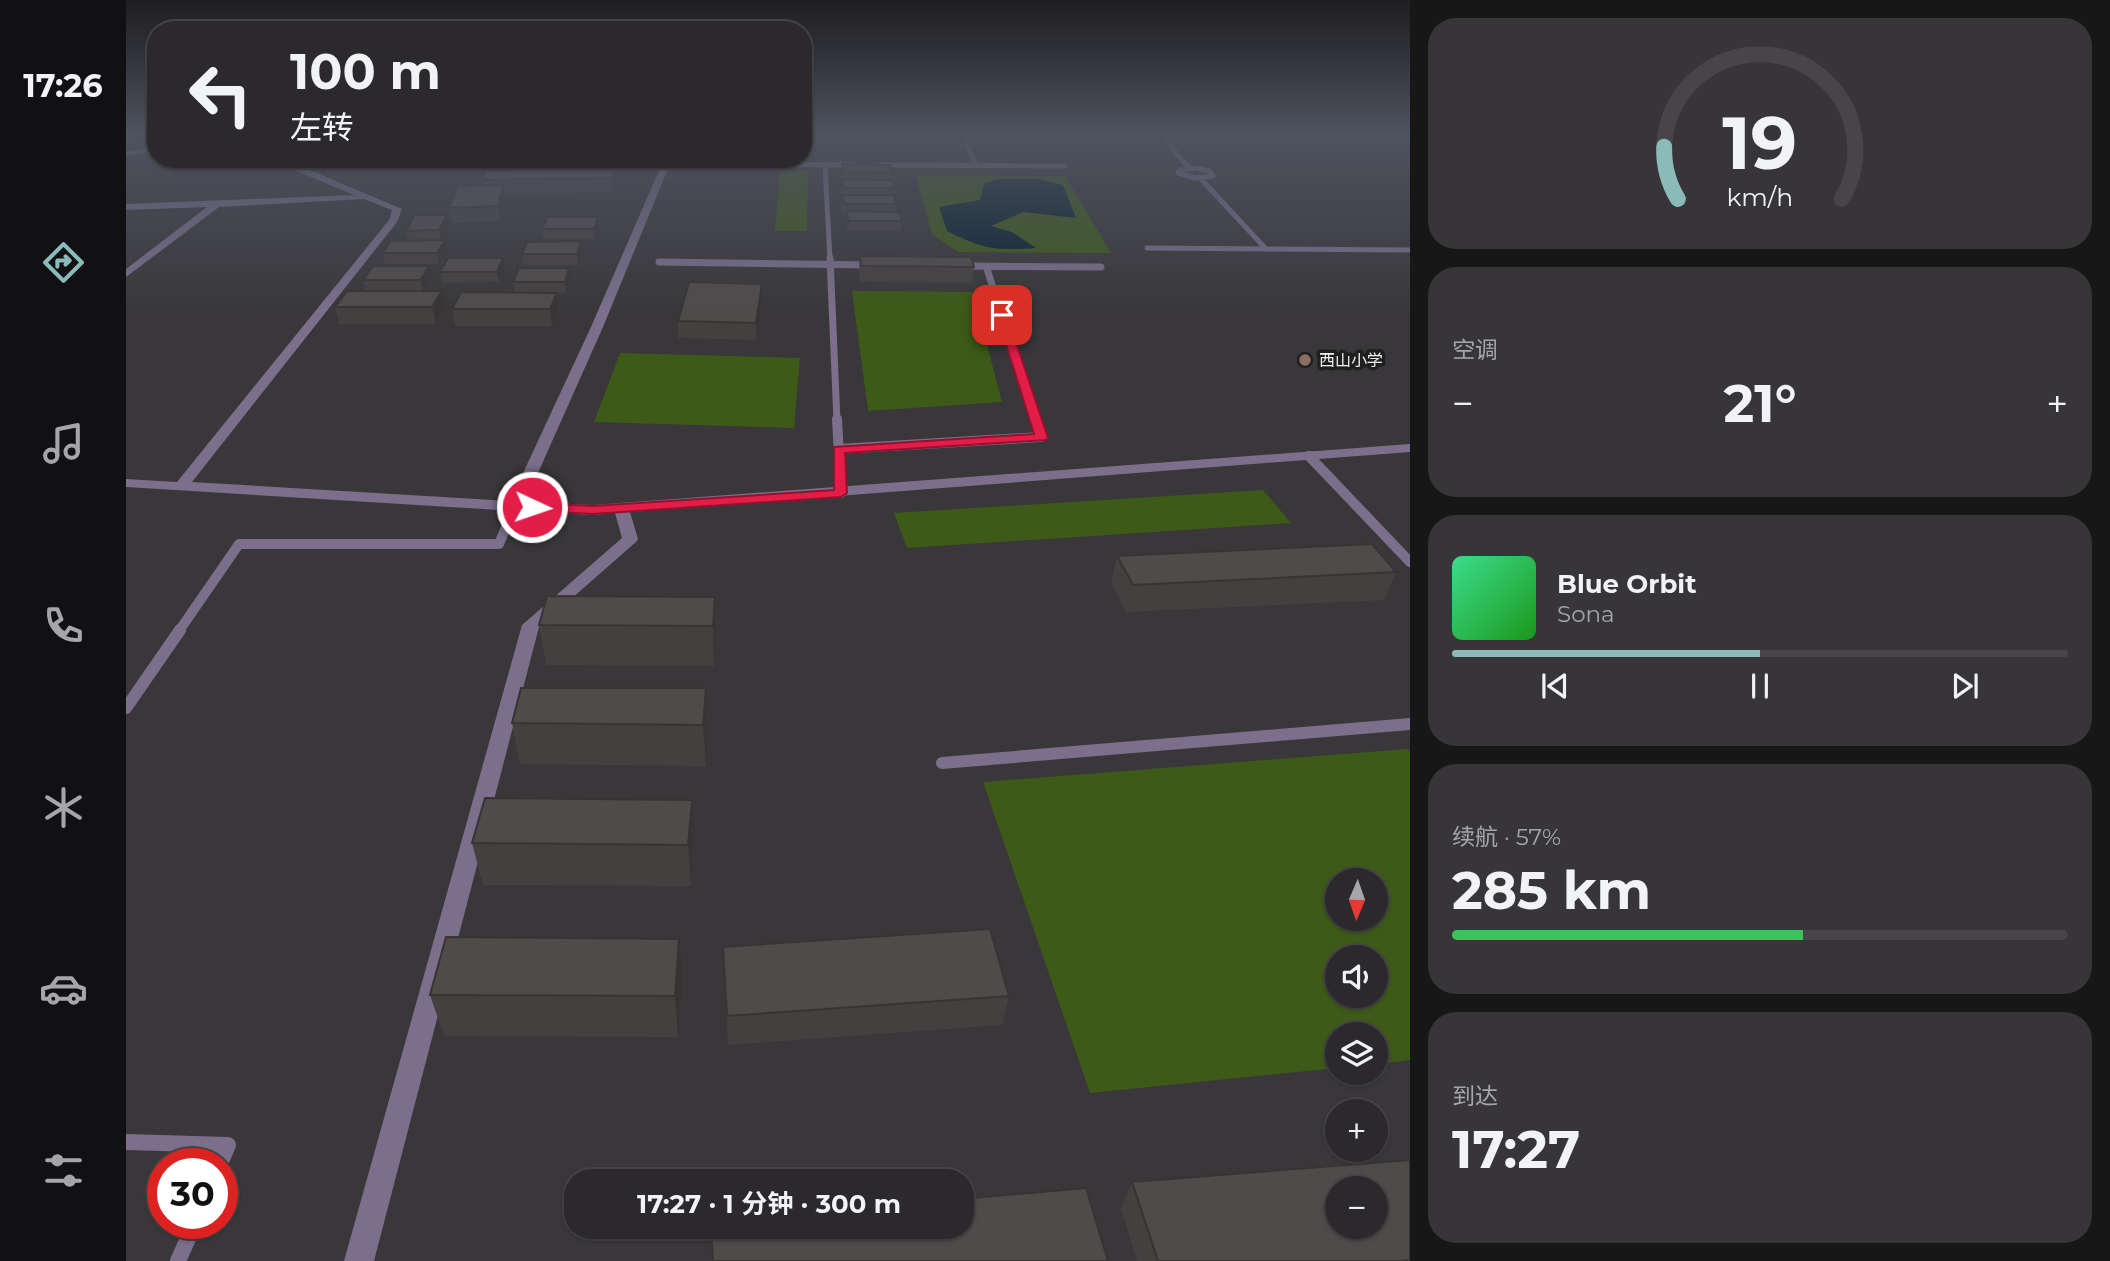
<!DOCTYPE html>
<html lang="zh">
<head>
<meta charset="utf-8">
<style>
  :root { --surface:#2b292c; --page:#373538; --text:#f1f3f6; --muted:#a6a6a9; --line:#474548; --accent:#8bbbb9 }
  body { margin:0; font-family:Montserrat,"Noto Sans SC",sans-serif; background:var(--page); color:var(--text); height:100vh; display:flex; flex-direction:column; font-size:26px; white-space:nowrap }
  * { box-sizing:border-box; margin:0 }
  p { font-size:23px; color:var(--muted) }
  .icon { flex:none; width:38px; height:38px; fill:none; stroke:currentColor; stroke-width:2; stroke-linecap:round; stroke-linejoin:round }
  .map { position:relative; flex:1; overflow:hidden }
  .panel { display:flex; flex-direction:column; gap:18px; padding:18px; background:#181718; width:700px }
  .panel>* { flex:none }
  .banner { position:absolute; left:21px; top:21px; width:665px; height:147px; border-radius:28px; box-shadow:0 2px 5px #0004,0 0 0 2px var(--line); background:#2b292c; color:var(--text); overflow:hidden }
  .needle { width:46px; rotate:182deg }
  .buttons { position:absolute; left:1199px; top:868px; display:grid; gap:14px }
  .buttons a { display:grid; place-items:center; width:63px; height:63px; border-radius:50%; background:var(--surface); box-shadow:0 2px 5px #0004,0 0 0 2px var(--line); font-size:35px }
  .speed { position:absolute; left:21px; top:1148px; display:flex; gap:14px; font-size:35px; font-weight:700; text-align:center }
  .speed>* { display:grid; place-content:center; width:91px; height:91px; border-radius:50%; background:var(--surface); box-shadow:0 2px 5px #0004,0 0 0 2px var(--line); line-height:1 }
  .speed .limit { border:10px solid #d22; background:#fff; color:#111 }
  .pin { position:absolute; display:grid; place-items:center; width:60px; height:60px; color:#fff; margin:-30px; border-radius:14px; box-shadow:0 4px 10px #0006 }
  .me { position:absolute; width:77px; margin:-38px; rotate:93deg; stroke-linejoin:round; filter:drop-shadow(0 0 5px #0008) }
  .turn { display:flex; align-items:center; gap:24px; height:147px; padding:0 28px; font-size:32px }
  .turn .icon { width:91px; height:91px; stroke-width:2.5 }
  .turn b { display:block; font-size:49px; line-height:60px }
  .big { font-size:52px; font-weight:700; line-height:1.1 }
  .panel .tile { flex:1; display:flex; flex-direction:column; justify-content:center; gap:10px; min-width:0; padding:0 24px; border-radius:28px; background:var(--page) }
  .panel .dial { align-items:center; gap:0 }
  .dial svg { height:182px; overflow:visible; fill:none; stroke:var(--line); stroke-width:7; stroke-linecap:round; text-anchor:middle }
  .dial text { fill:var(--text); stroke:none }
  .song { display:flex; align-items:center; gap:21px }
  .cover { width:84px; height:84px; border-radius:10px; background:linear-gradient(135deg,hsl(150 70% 55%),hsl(120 70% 35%)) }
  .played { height:7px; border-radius:4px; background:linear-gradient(90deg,var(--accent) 50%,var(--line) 50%) }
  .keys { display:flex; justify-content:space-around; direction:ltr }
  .heat { display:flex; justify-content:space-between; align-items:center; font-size:38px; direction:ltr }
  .charge { height:10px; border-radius:5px; background:linear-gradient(90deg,#34c759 57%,var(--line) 0) }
  .trip { position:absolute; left:438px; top:1169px; width:410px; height:70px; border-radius:28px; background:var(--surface); box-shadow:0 2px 5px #0004,0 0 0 2px var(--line); font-weight:700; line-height:70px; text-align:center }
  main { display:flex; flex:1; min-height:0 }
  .tabs { display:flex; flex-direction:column; width:126px; justify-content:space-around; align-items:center; background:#111012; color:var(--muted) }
  .tabs .icon { width:49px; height:49px }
  .tabs .selected { color:var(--accent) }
  .tabs b { font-size:32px; color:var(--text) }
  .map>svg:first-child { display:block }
  .green { fill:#3d5a18; fill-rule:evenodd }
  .water { fill:#08202f }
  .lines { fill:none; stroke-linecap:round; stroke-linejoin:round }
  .lane-far4 { stroke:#7b6f8c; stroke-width:5 }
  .lane-far3 { stroke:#7b6f8c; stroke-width:7 }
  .lane-far2 { stroke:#7b6f8c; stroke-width:10 }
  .lane-far1 { stroke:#7b6f8c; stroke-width:12 }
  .lane { stroke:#7b6f8c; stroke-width:16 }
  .street { fill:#7b6f8c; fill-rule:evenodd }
  .wall { fill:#454040 }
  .shaded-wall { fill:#383434 }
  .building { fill:#504b4b; stroke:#383434; stroke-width:2; fill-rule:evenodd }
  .route { fill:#e11d48; stroke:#92132f; stroke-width:2 }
  .education-dot { fill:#8d6e63; stroke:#1f1f20; stroke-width:2.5 }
  .labels { text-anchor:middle; stroke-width:7; stroke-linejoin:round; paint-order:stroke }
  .far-poi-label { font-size:16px; fill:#f0eff1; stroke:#1f1f20; text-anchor:start }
</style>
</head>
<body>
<main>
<nav class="tabs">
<b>17:26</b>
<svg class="icon selected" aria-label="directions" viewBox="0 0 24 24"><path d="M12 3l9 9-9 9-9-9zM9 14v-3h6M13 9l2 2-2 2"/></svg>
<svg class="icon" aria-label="music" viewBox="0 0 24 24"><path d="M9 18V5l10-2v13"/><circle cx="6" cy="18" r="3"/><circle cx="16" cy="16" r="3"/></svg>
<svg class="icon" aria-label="phone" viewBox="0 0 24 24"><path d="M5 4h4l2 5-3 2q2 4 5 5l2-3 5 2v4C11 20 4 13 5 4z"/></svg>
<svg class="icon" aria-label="climate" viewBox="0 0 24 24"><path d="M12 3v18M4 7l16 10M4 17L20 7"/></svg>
<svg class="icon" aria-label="car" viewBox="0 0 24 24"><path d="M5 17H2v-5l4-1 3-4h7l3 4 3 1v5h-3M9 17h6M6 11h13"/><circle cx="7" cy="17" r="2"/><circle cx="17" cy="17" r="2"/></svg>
<svg class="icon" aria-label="filters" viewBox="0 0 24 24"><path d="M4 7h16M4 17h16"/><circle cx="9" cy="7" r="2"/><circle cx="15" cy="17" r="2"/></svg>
</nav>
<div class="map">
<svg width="1284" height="1261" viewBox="0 0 1284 1261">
  <rect width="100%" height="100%" fill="#39373a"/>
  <path class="green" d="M654 170 682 171 681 231H649Z
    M790 176H939L985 253 832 252 806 234Z
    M726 291 847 292 876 402 742 411Z
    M494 353 674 358 668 428 468 422Z
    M1137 490 1165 523 781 548 768 513Z
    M1281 749 1284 752V1060L1250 1064V1034H1211V1068L964 1093 857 782ZM1211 880H1250V919H1211ZM1211 957H1250V996H1211Z"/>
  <path class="water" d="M871 179H913L937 185 950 218 897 212 865 226 886 232 910 248C869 251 857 249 821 231L813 207 854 200 858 184Z"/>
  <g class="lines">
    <path class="lane-far4" d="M837 135 850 166
      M1036 135 1063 168
      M138 161 499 159
      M565 164 730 165
      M699 165 704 260
      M753 165 939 166
      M1069 168 1083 171 1087 176 1069 178 1052 173 1054 170Z
      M1075 179 1140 249
      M1021 248 1284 250"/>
    <path class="lane-far3" d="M704 258 711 421
      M533 262 747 265
      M833 266 975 267
      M860 266 910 421"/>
    <path class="lane-far2" d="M711 419 715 493
      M713 449 915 437 909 419
      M1183 456 1284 562
      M53 631 113 544H373L389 506"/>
    <path class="lane-far1" d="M0 708 54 630
      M816 763 1284 724"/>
    <path class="lane" d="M0 1142 102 1145 94 1164
      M52 1261 69 1223"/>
    <path class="street" d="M1279 135H1284V138Z
      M30 147V151L0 156V152Z
      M124 159H140L179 168 276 209 271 222 66 482 384 501 465 327 538 159H546L477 327 399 502 467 505 1284 444V452L504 512 512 539 510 542 413 627 248 1261H218L396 625 496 538 489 513 467 515 389 511 0 487V479L51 482 263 220 266 210 238 199 93 207 0 277V269L81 207 0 210V204L228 195 173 172Z"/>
  </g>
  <path class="wall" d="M716 164 766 173 765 180 768 188 767 195 770 204 769 212 776 221 775 231H721V214H717L716 204Z
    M487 167 488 181 487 192 379 194 380 199 375 221 326 223 323 208 357 185 356 180Z
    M322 225 315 240 321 251 313 264H259L256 253 282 241 280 231Z
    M473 227 469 239H417L416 229Z
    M456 252 452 265H397L396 254Z
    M734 256 848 267 846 283 734 282 733 272Z
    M303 266 306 277 297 291H316L319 307 310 324H213L209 307 240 291 237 280Z
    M379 269 373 282 316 283 314 272Z
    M445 279 440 293H431L433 309 426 326H329L326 309 389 293 387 282Z
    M636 284V300L630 340 552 338V321Z
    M991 556 1270 572 1258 600 1000 612 985 583Z
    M589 597 590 636 588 666 420 665 413 625Z
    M580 688 582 729 580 766 394 764 386 723Z
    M568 842 565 886 357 885 346 843Z
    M597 947 883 996 876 1025 602 1045Z
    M557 980 552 1037 318 1036 304 995Z
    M1284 1160V1261H1011L995 1209 1006 1182Z"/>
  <path class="shaded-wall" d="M487 167 488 181 487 192 486 178Z
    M377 185 380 199 375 221 372 206Z
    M321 215 322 225 315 241 313 230Z
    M472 217 473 227 469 239 468 229Z
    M319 240 321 251 313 264 311 253Z
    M455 241 456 252 452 265 451 254Z
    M377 258 379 269 373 282 371 272Z
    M303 266 306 277 297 291 295 280Z
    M443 268 445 279 440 293 439 282Z
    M636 284V300L630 340V323Z
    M316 291 319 307 310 324 306 307Z
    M431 293 433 309 426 326 424 309Z
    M589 597 590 636 588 666 587 626Z
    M580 688 582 729 580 766 577 725Z
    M566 800 568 842 565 886 562 845Z
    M553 939 557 980 552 1037 549 996Z"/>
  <path class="building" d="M716 164 764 165 766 173 717 172Z
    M487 167 486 178 356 180 359 171Z
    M717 179 766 180 768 188H717Z
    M377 185 372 206 323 208 331 186Z
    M717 195H768L770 204H718Z
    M721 211 774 212 776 221H722Z
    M288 215H321L313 230 280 231Z
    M421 217H472L468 229H416Z
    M319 240 311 253H256L265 241Z
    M455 241 451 254H396L401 242Z
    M734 256 845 257 848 267 735 266Z
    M322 258H377L371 272H314Z
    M247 266H303L295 280H237Z
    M393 268H443L439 282H387Z
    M563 282 636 284 630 323 552 321Z
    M221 291H316L306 307H209Z
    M335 292 431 293 424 309H326Z
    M1246 544 1270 572 1007 585 991 556Z
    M421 596 589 597 587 626 413 625Z
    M395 688H580L577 725 386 723Z
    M359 798 566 800 562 845 346 843Z
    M864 929 883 996 601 1016 597 947Z
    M320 937 553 939 549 996 304 995Z
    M1284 1160V1260L1274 1261H1032L1006 1182ZM1211 1188H1250V1227H1211Z
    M960 1188 982 1261H587L585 1227H835V1199Z"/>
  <linearGradient id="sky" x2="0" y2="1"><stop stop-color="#1f1e20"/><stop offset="0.43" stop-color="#4e5360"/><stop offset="1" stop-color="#4e5360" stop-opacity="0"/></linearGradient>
  <rect width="1284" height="311" fill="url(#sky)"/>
  <path class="route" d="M876 312 881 315 922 438 920 440 719 453 721 493 715 497 467 514 406 511 399 507 406 503 467 506 708 490V447L908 434 871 315Z"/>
  <circle class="education-dot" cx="1179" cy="360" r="7"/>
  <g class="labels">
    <g class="far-poi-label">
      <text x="1193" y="366">西山小学</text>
    </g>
  </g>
</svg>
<div class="buttons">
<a><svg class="needle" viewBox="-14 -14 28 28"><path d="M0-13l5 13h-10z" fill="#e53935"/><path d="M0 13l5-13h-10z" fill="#a6a6a9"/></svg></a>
<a><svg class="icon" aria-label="sound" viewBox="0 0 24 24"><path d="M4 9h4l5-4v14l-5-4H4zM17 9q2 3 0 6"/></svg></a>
<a><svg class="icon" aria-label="layers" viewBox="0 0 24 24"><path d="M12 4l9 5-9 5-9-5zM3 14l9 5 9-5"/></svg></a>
<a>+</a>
<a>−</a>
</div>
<div class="speed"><div class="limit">30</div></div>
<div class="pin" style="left:876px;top:315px;background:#d93025"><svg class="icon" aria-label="arrive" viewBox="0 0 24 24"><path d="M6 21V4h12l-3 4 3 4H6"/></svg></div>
<svg class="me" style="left:406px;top:507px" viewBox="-20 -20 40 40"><circle r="17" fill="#e11d48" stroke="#fff" stroke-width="3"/><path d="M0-11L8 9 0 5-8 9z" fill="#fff"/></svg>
<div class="trip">17:27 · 1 分钟 · 300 m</div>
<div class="banner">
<div class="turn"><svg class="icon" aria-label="left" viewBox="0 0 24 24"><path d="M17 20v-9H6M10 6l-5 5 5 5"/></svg><div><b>100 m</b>左转</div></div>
</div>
</div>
<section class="panel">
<div class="tile dial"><svg viewBox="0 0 100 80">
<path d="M14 69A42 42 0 1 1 86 69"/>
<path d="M14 69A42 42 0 0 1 8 46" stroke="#8bbbb9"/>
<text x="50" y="56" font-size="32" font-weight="700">19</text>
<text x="50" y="72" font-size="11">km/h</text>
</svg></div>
<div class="tile"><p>空调</p>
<div class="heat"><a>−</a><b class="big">21°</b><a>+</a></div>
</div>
<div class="tile">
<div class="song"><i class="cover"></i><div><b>Blue Orbit</b><p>Sona</p></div></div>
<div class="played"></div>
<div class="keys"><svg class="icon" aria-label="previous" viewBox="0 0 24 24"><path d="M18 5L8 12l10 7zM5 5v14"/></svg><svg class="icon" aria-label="pause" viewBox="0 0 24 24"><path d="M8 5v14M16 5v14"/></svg><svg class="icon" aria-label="next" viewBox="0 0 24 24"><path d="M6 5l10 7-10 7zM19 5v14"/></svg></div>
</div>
<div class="tile"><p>续航 · 57%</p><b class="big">285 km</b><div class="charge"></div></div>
<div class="tile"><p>到达</p><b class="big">17:27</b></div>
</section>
</main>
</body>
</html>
